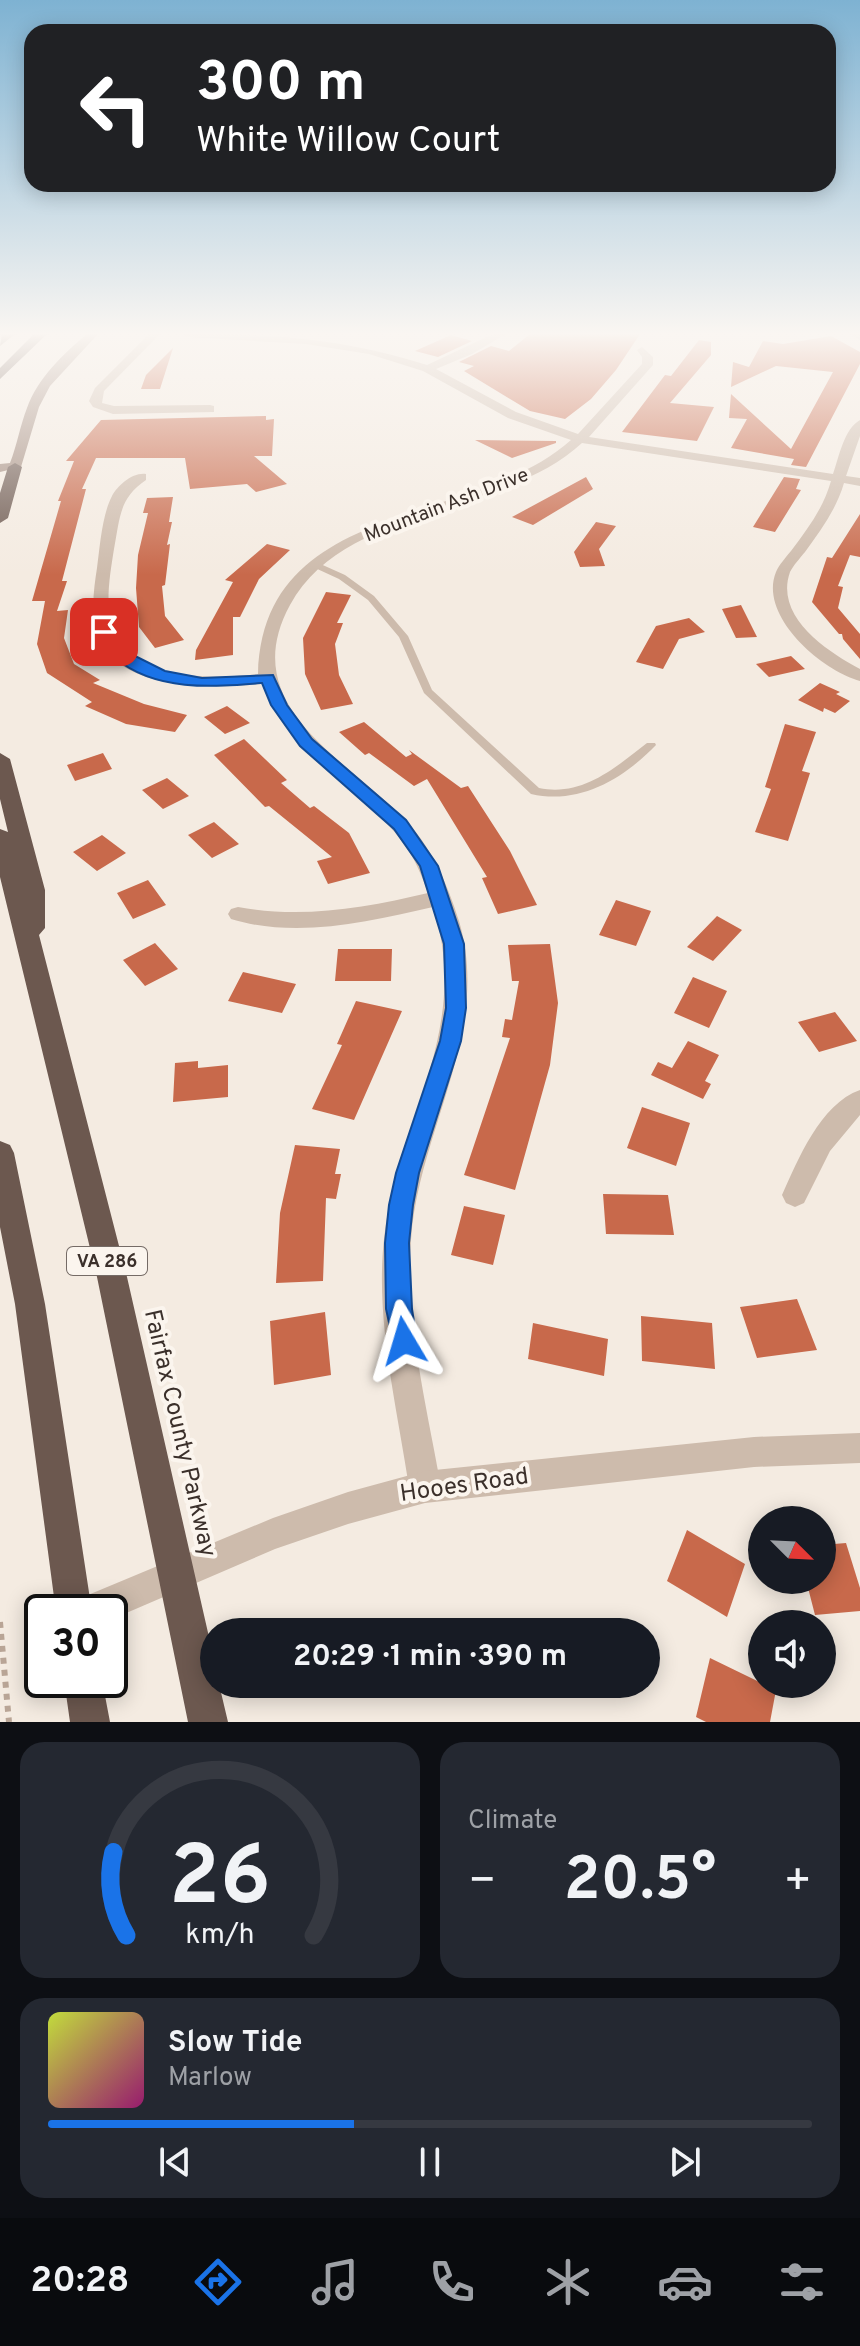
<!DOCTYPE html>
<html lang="en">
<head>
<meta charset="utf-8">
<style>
  :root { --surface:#171b24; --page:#242831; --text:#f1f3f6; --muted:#9ea1a6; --line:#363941; --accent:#1a73e8 }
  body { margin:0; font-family:Overpass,sans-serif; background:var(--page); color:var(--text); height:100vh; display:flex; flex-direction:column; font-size:30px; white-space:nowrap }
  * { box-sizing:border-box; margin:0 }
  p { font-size:26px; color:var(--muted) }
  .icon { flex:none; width:44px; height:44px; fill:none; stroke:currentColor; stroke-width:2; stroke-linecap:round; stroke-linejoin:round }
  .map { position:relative; height:1722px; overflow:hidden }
  .drawer { display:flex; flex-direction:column; gap:20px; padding:20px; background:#0d0f14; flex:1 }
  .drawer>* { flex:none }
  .banner { position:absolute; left:24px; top:24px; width:812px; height:168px; border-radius:24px; box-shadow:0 4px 20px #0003; background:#202124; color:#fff; overflow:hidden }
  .needle { width:52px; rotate:114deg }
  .tools { position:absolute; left:748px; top:1506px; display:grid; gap:16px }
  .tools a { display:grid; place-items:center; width:88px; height:88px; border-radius:50%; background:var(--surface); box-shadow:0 4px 20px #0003; font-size:40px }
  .speed { position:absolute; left:24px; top:1594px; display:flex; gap:16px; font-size:40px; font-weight:700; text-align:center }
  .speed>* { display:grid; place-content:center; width:104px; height:104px; border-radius:50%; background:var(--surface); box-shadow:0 4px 20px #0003; line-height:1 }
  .speed .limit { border:4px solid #111; border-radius:12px; background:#fff; color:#111 }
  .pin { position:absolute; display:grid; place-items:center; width:68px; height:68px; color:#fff; margin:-34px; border-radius:16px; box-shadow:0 4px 12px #0006 }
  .me { position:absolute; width:88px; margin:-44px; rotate:353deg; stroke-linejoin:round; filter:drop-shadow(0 0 6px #0008) }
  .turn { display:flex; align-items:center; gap:28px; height:168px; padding:0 40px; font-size:36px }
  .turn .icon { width:104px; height:104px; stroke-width:2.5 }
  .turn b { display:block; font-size:56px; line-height:68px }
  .big { font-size:60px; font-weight:700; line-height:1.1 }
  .drawer .tile { flex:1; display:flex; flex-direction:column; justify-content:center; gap:12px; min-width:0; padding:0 28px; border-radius:24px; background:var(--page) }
  .drawer .dial { align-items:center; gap:0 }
  .dial svg { height:208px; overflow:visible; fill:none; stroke:var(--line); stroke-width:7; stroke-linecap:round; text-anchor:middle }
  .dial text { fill:var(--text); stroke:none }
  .song { display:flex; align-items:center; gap:24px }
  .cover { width:96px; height:96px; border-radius:12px; background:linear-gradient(135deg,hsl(70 70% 55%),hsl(320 70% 35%)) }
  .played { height:8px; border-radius:4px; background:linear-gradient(90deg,var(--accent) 40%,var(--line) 40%) }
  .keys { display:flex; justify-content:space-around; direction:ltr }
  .heat { display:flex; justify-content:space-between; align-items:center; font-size:44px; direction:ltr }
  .drawer .tiles { flex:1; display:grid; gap:20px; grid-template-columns:1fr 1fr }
  .tile:last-child { grid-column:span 2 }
  .trip { position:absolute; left:200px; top:1618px; width:460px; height:80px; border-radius:40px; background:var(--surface); box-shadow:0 4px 20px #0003; font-weight:700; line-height:80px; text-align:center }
  .menu { display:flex; height:128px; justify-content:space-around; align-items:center; background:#090b0e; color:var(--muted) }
  .menu .icon { width:56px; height:56px }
  .menu .active { color:var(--accent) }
  .menu b { font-size:36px; color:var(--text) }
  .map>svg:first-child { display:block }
  .building { fill:#c8694b }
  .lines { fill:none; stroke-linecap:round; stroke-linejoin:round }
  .path { stroke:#b9a596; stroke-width:6; stroke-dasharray:6 6; stroke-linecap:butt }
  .service { fill:#cdbbac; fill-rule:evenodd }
  .minor { fill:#cdbbac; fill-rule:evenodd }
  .tertiary { fill:#cdbbac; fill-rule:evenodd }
  .secondary { fill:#a18a7d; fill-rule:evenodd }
  .trunk { fill:#6c584f; fill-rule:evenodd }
  .route { fill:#1a73e8; stroke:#114b97; stroke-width:2 }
  .labels { text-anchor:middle; stroke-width:8; stroke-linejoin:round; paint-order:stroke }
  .shield { fill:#fbf5ee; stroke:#756b66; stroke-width:2 }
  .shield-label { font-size:18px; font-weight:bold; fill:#3b302b }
  .street-label { font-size:20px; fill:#3b302b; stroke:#fbf5ee }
  .near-street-label { font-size:24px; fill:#3b302b; stroke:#fbf5ee }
</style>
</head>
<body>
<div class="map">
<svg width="860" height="1722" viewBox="0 0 860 1722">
  <rect width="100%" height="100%" fill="#f4ebe1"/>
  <path class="building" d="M530 334H640L616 370 591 399 565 419 530 411 464 371 474 366 459 362 491 346 509 351Z
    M451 335 472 341 438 357 415 351Z
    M831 336 860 352V364L806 467 791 465 794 459 731 448 747 419 729 418 731 394 791 449 833 372 776 366 731 387 733 362 749 367 763 341 783 344Z
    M699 340 711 342V355L670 403 714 407 697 441 622 432 665 375 671 376Z
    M173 348 160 389H141L146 375Z
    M266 416V420L274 419 272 456H254L287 484 256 492 247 484 190 489 185 458H96L82 489H86L62 581H67L57 611 68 610 64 638 74 664 100 680 93 683 144 704 187 715 175 732 126 724 85 706 92 702 47 673 37 644 45 601H32L61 501H58L74 461H66L101 420Z
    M475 440 556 441V443L512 458Z
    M586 477 593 489 533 525 512 517Z
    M784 477 800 479 796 489 801 490 775 532 753 527Z
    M173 497 169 522H172L167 545 170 544 165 585 162 586 165 616 184 640 155 648 139 627 136 588 138 555 148 513H143L147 498Z
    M860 514V557L850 555 838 586 843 587 838 608 860 634V659L843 639 842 634H839L812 602 827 557 832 558Z
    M596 522 616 526 599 549 605 566 580 567 574 552Z
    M267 544 290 550 259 579 240 617H233V655L195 660 196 650 233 582 225 580Z
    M326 592 351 595 337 623H343L335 644 339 675 353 704 321 710 305 674 303 638Z
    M741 605 757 637 736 638 722 609Z
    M689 618 705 632 679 639 663 669 636 662 656 626Z
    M791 656 805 669 769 677 756 664Z
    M820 683 840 692 836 694 850 701 835 713 824 708 823 712 798 700Z
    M227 706 250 723 225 734 204 717Z
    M364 722 406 757 412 754 409 750 461 788 468 786 510 851 537 905 498 914 482 878 487 877 427 779 414 786 369 753 365 755 339 732Z
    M785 724 816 732 802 771 810 773 788 841 755 832 771 789 765 787Z
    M244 739 287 780 281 783 310 808 314 806 349 833 370 873 328 884 317 861 332 857 269 806 265 807 214 755Z
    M103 753 112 769 75 781 67 765Z
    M167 778 189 796 163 809 142 790Z
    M214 822 239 844 212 858 188 835Z
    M102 835 126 853 97 871 73 852Z
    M148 880 166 905 133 919 117 893Z
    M616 900 651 911 636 946 599 935Z
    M717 916 742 930 713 961 687 947Z
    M155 943 178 969 145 986 123 960Z
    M550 944 558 1003 550 1065 515 1190 464 1175 510 1038 502 1037 505 1019 512 1020 519 981H512L508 945Z
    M338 949H392L391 981H335Z
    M243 972 296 984 282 1013 228 1001Z
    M693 977 727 991 709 1028 674 1013Z
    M356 1001 402 1011 354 1120 312 1109 342 1045 337 1044Z
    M835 1012 857 1041 819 1052 798 1022Z
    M688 1041 719 1055 705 1081 711 1084 703 1099 651 1075 658 1062 672 1068Z
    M198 1061V1068L228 1065V1097L173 1102 175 1063Z
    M642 1107 690 1123 676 1166 627 1148Z
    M295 1145 340 1149 335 1174H341L336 1199 326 1198 323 1281 276 1283 280 1213Z
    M603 1194 668 1195 674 1235 606 1234Z
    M464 1206 505 1215 493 1265 451 1255Z
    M797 1299 817 1350 757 1358 740 1307Z
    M325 1312 331 1375 274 1385 270 1321Z
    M641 1316 712 1323 715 1369 642 1361Z
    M533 1323 608 1339 604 1376 528 1359Z
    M687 1530 745 1564 727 1617 667 1581Z
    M846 1543 860 1588V1611L815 1615 806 1580H822V1545Z
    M710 1658 776 1690 770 1722H706L696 1717Z"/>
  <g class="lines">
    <path class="path" d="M0 1622 9 1722"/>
    <path class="service" d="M316 562 345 575 374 596 408 636 432 690 539 788C582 797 615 768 647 743H655L656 745C623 779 580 805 531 794L424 693 399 637 368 600 339 579 313 567V563Z"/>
    <path class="minor" d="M149 334H160L104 391 102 403 114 406 210 405 214 406V412L113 414 93 407 89 401 95 388Z
      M183 334C272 334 341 338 427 365L493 334H506L472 354 436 369 516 412 578 434 642 364V357L637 350 642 347 653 357V365L589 437 833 474C839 457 844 429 860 420V436L846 476 860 478V486L844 483C836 510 821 530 805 552 800 558 793 566 790 572 774 617 828 652 860 669V681C822 671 758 616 776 572 779 565 786 557 791 551 808 528 823 509 831 481L582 443C502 517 344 505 290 605 234 708 350 760 408 823 433 850 448 886 459 921 492 1032 418 1131 411 1240 405 1322 427 1407 441 1487L436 1498 425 1503 414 1498 409 1487C397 1406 375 1320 384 1239 397 1121 473 1030 433 907 368 922 296 939 231 919L228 914 231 909 238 907C302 919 365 908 428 893 422 876 415 859 404 844 361 785 288 755 262 684 211 689 112 692 96 629 91 609 94 587 97 568 100 546 102 515 112 496 118 485 133 472 146 474V480C119 498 120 518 114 549 110 574 105 603 112 628 126 682 215 679 258 674 263 498 473 528 571 440L508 418 423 371 369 354 306 344 188 337Z
      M850 334H860V340Z
      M860 1090V1115L830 1151 804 1203 795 1207 786 1203 782 1195C798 1160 820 1104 860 1090Z"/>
    <path class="tertiary" d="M860 1433V1463L754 1467 425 1503 348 1524 275 1549 110 1620V1612H71L76 1600 273 1518 348 1492 425 1471 754 1437Z"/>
    <path class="secondary" d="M87 334H98L50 386 39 407 21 467 0 472V464L10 463C17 445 20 426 27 408 38 378 62 355 87 334Z"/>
    <path class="trunk" d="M2 334H15L0 346Z
      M34 334H47L0 379V368Z
      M15 463 22 467 8 518 0 523V493L8 467Z
      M0 753 10 759 45 890V928L39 935 127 1277 214 1659V1684H219L228 1722H188L97 1277 0 877V829L8 832 0 799Z
      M0 1141 10 1145 14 1153 45 1304 92 1612H56L15 1304 0 1227Z
      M64 1680H102L110 1722H70Z"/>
  </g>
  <linearGradient id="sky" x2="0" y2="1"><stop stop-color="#7eb2d2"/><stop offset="0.58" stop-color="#faf6f2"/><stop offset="1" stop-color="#faf6f2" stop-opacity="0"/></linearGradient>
  <rect width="860" height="575" fill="url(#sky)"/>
  <path class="route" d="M104 627 110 629 125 651 165 671 202 678 273 675 287 705 312 739 406 820 438 866 464 944 466 1008 461 1041 419 1173 413 1205 409 1243 412 1309 417 1341 413 1350 404 1353 395 1350 386 1309 385 1243 389 1205 396 1173 440 1041 446 1008 444 944 420 866 394 829 300 746 271 705 262 683C213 687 156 692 115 658 108 652 102 640 97 632Z"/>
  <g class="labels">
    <rect class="shield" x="67" y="1247" width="80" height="28" rx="6"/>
    <g class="shield-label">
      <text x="107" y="1267">VA 286</text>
    </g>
    <g class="street-label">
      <text transform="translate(446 504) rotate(-21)" y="7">Mountain Ash Drive</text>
    </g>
    <g class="near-street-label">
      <text transform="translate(181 1433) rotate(77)" y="8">Fairfax County Parkway</text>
      <text transform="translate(464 1484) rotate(-8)" y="8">Hooes Road</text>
    </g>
  </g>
</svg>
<div class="tools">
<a><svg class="needle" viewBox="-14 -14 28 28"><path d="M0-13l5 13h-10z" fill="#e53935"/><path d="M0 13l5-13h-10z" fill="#9ea1a6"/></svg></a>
<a><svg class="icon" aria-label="sound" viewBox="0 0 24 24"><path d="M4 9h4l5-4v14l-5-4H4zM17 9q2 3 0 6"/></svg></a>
</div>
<div class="speed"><div class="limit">30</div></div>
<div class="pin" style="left:104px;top:632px;background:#d93025"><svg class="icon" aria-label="arrive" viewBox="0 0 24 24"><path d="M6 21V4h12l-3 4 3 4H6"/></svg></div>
<svg class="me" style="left:404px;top:1341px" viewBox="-20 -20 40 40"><path d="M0-17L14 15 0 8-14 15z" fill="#1a73e8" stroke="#fff" stroke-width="4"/></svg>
<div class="trip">20:29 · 1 min · 390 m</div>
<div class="banner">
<div class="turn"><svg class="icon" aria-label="left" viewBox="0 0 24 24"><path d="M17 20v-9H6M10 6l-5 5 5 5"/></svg><div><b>300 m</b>White Willow Court</div></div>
</div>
</div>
<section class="drawer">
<div class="tiles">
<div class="tile dial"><svg viewBox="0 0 100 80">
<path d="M14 69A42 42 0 1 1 86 69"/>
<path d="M14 69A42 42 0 0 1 9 37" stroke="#1a73e8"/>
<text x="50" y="56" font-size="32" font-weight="700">26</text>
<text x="50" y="72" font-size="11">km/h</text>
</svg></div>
<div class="tile"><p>Climate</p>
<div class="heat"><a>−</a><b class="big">20.5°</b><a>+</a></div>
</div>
<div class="tile">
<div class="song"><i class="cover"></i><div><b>Slow Tide</b><p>Marlow</p></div></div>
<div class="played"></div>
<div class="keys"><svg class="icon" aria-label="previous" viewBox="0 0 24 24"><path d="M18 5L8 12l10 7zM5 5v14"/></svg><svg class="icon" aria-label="pause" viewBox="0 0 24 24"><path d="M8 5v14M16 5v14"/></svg><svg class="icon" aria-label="next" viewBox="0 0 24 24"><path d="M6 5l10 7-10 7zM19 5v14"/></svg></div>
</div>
</div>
</section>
<nav class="menu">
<b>20:28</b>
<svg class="icon active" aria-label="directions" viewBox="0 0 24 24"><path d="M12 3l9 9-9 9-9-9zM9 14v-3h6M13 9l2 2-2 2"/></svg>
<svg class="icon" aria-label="music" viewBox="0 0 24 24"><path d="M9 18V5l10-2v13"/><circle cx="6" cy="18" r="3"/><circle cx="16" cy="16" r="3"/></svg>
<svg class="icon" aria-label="phone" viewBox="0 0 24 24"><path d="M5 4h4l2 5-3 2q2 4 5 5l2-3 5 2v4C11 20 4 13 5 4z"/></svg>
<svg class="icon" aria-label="climate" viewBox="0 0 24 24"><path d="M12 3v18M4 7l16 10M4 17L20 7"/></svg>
<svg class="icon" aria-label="car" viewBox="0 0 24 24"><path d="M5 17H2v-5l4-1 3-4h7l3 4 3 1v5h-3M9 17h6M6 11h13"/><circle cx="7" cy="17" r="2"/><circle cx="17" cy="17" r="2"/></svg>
<svg class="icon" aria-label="filters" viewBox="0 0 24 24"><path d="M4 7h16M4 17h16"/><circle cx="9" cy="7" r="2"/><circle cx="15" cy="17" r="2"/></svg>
</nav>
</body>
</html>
